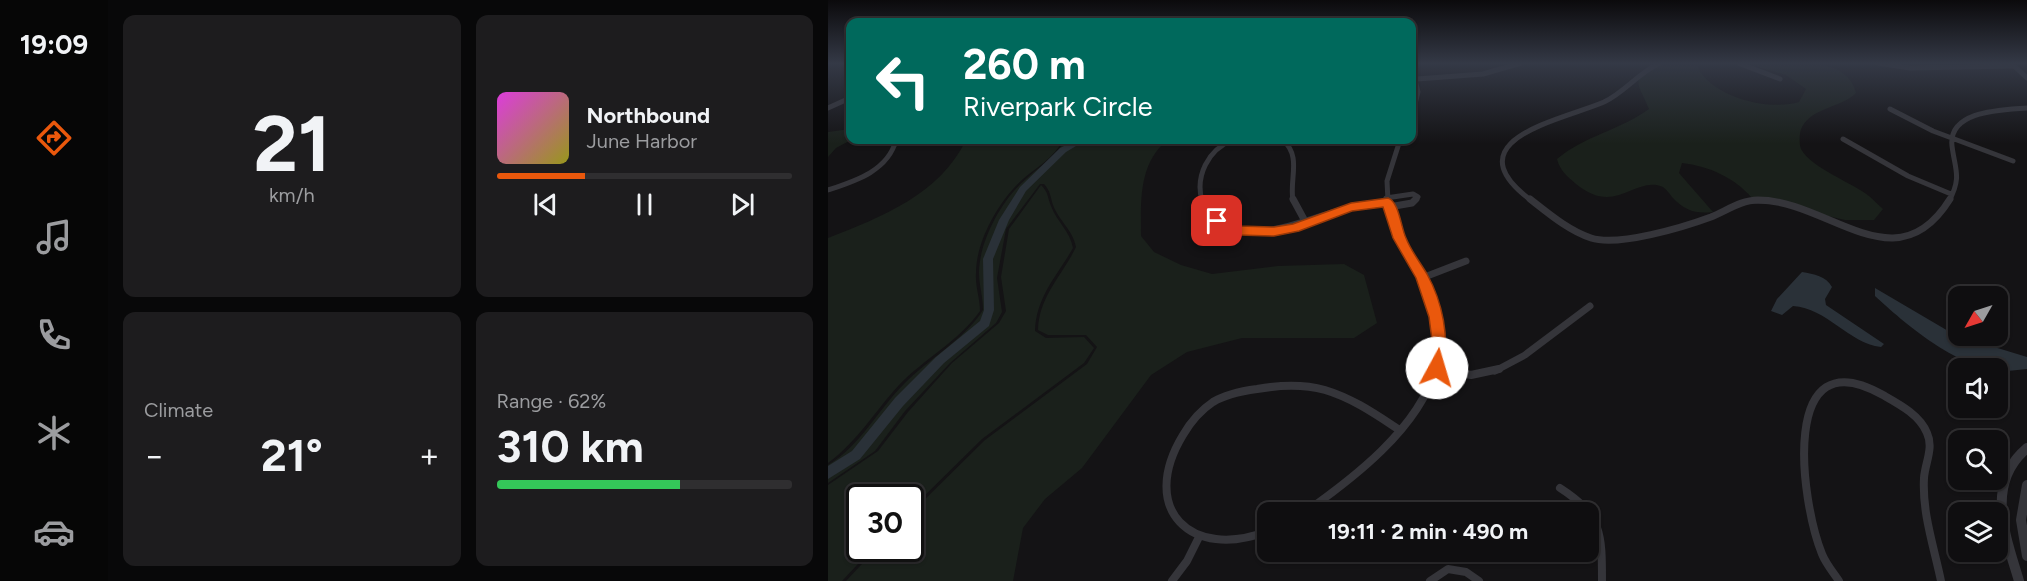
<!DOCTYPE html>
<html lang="en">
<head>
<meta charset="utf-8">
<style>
  :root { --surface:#0f0e10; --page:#1d1c1e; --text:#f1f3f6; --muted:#9b9c9f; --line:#2f2e30; --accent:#ea580c }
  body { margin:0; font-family:Figtree,sans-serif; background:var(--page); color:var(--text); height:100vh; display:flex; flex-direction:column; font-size:22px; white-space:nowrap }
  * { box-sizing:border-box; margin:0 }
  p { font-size:20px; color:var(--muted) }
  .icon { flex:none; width:33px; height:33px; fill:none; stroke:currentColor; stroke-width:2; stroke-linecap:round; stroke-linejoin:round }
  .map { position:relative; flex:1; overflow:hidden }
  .sheet { display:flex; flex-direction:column; gap:15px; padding:15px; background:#080809; width:720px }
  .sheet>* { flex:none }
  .banner { position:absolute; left:18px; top:18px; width:570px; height:126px; border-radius:12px; box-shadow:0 2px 4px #0004,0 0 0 2px var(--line); background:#00695c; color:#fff; overflow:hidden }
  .needle { width:39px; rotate:231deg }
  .buttons { position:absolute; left:1120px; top:286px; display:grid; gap:12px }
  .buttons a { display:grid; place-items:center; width:60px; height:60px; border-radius:12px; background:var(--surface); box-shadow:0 2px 4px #0004,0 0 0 2px var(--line); font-size:30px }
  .speed { position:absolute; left:18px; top:484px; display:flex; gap:12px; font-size:30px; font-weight:700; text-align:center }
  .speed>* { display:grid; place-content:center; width:78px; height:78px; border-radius:50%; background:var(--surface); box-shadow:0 2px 4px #0004,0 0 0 2px var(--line); line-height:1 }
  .speed .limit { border:3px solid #111; border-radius:9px; background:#fff; color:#111 }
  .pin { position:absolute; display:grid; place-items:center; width:51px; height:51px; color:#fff; margin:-26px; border-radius:12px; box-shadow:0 3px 9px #0006 }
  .me { position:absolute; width:66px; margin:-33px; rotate:6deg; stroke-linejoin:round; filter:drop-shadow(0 0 4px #0008) }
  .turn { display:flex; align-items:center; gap:21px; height:126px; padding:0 18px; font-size:27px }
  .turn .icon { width:78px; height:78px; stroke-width:2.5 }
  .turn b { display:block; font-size:42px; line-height:51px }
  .big { font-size:45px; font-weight:700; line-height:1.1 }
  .sheet .card { flex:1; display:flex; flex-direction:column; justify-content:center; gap:9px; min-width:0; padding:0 21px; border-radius:12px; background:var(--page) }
  .sheet .dial { align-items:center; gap:0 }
  .dial b { font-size:78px; line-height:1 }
  .song { display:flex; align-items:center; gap:18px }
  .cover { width:72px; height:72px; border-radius:9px; background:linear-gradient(135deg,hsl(300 70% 55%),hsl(60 70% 35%)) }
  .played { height:6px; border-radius:3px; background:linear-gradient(90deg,var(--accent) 30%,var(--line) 30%) }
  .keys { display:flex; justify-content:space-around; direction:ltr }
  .heat { display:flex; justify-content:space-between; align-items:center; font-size:33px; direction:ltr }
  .charge { height:9px; border-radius:4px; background:linear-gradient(90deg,#34c759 62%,var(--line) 0) }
  .sheet .tiles { flex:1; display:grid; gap:15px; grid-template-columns:repeat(2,1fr) }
  .trip { position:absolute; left:429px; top:502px; width:342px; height:60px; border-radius:12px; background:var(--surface); box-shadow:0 2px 4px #0004,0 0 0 2px var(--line); font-weight:700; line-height:60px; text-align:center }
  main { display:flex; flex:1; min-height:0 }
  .dock { display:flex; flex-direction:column; width:108px; justify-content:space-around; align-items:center; background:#060606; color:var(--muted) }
  .dock .icon { width:42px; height:42px }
  .dock .current { color:var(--accent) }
  .dock b { font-size:27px; color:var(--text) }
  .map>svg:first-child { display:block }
  .green { fill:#1a201b }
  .water { fill:#2a3138 }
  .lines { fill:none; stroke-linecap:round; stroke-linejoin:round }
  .river { fill:#2a3138; fill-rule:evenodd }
  .minor-far2 { stroke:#35353a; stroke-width:5 }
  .minor-far1 { stroke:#35353a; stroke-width:7 }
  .minor { stroke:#35353a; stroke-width:8 }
  .tertiary { stroke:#35353a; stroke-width:10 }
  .route { fill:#ea580c; stroke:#983908; stroke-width:1.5 }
</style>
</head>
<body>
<main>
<nav class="dock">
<b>19:09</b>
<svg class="icon current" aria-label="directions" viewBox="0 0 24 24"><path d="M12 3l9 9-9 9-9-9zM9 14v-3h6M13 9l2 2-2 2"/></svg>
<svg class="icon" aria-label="music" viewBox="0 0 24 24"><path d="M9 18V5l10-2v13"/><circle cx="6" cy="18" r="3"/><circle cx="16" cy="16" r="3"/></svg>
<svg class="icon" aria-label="phone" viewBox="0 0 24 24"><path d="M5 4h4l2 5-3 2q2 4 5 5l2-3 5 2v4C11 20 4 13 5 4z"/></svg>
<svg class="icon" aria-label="climate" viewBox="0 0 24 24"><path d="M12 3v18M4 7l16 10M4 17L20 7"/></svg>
<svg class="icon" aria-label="car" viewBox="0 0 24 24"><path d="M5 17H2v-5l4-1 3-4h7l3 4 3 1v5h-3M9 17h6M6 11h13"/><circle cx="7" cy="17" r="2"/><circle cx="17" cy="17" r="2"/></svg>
</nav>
<section class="sheet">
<div class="tiles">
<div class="card dial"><b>21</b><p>km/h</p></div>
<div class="card">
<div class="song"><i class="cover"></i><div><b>Northbound</b><p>June Harbor</p></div></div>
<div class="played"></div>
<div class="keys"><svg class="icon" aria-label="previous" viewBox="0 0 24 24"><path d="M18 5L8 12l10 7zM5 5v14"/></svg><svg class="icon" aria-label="pause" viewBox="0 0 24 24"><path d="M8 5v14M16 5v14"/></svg><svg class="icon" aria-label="next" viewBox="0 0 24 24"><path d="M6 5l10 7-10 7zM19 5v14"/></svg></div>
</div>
<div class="card"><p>Climate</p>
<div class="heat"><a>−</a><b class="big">21°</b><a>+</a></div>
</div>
<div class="card"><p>Range · 62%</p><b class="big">310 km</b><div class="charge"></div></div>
</div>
</section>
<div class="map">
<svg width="1199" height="581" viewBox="0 0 1199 581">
  <rect width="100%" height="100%" fill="#141315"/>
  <path class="green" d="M828 63H872L870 68C886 98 941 111 971 102L978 89 958 75 916 63C948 63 1019 51 1028 93 1013 108 985 107 974 127 971 132 971 144 973 149 983 168 1025 183 1041 196 1046 200 1050 205 1055 209L1046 220H1017L924 198C907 178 881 166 854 163L851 173 885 212C868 214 857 211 844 197 842 194 838 189 835 187 807 175 788 217 748 184 739 176 732 171 729 159 756 136 792 130 821 109L811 87 810 78 821 65Z
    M22 129 23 140 8 148 0 157V132Z
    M138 140H235C226 158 210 166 195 179 171 200 148 241 148 273 147 286 152 298 152 311 131 341 96 359 71 385 47 411 29 442 0 463V238C54 217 112 194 138 140Z
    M237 140H339C310 165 313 202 313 236L326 252 353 265 384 274 450 266 516 264 536 275 549 323 526 338H414L359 352 323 375 254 468 217 499 195 528 185 581H18L48 549H82L83 513 157 440 259 364 269 347 258 335H220L210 330C211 296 234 276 248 247 245 230 231 221 225 205 222 196 223 192 216 184H212L178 229 169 278 174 312 168 323 122 363 77 411 47 451 0 483V465C32 446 50 410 75 385 100 359 136 340 155 310 155 297 151 285 151 273 151 241 174 199 198 179 212 166 228 157 237 140Z
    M213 185C221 193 219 197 223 206 229 222 242 231 245 248 229 276 208 297 207 331L218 338 256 337 266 348 256 363 154 439 83 509 82 498H32V549H44L14 581H0V485L50 451 80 412 124 363 171 323 178 311 173 277 181 229Z"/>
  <path class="water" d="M974 272C986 274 998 276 1004 287L997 299 998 305 1056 344 1053 347C1020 343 999 308 965 306L954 315 943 311 949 299Z
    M1047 288 1127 335 1199 357V369L1170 372V369C1130 369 1075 322 1047 296Z"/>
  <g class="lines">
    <path class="river" d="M248 140H258L238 152 198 191 181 220 165 259 166 310 161 326 116 363 75 406 32 459 0 479V466L24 451 67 398 108 357 152 321 156 310 155 259 171 220 192 187 232 148Z"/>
    <path class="minor-far2" d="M910 63 952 79
      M1050 63 1082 68 1184 66
      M1183 63 1199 78
      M584 69 590 92 584 116
      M589 79 655 74 693 63
      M0 108 22 98
      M1062 109 1105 131 1185 161
      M1015 139 1080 176 1123 194
      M455 140C474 157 461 179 465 201
      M0 190C27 181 60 171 68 140
      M558 198 585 194 590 197 586 201
      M374 201C367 176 380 150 404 140
      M560 201 559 181 572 140
      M704 201C621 140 734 120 776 102 797 92 810 73 832 63
      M924 201H936
      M1121 201C1134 177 1127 170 1124 146 1120 110 1175 110 1199 108"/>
    <path class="minor-far1" d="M373 199C395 257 470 223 510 211 526 206 543 203 560 202
      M465 199 478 223
      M559 199C573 264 624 296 607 371
      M702 199C720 213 741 231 763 238 790 247 856 227 883 217 898 211 913 200 930 200 1001 200 1068 286 1122 199
      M561 207 584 203 588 199
      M594 278 638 261
      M609 368 617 371
      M667 371 697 355 762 306"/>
    <path class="minor" d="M612 369 643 375 671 369
      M732 488C774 515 774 534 774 581
      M476 513C523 480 592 428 607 369
      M440 531C363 561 310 509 355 435 362 423 373 410 385 402 398 394 414 391 429 389 452 385 475 384 497 390 524 398 547 414 570 429
      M344 581 359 561 371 537
      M602 581 620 569 638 572 651 581
      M1011 581C1005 572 998 564 994 554 973 502 950 335 1055 395 1071 404 1092 415 1099 433 1106 448 1097 463 1096 478 1094 513 1106 547 1113 581"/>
    <path class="tertiary" d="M1199 485 1193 520 1199 556
      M1191 581C1178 537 1156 484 1199 448"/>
  </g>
  <linearGradient id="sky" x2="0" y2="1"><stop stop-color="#0b0a0c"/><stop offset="0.44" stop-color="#343946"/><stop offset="1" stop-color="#343946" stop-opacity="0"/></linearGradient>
  <rect width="1199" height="144" fill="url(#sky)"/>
  <path class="route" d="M560 198C571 201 573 228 578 238 583 251 592 262 599 274 615 303 621 337 616 368L609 375 601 368 605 348 601 317 588 278 565 238 555 207 524 211 471 231 446 236 410 235 383 221 389 217 411 226 446 227 465 224 523 203Z"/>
</svg>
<div class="buttons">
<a><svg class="needle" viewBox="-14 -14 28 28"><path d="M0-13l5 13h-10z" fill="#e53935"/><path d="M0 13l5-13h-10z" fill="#9b9c9f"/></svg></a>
<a><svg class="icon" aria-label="sound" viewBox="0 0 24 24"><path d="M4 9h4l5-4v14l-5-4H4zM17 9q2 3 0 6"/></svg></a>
<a><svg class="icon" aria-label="search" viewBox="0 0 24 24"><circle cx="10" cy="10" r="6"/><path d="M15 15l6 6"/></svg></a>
<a><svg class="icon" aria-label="layers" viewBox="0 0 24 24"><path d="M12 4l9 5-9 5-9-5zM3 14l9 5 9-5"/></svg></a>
</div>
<div class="speed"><div class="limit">30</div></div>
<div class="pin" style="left:389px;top:221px;background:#d93025"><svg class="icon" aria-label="arrive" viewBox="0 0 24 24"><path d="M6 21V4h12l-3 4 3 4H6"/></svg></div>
<svg class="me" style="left:609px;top:368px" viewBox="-20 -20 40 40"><circle r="19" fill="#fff"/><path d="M0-13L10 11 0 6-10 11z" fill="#ea580c"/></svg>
<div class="trip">19:11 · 2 min · 490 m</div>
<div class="banner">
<div class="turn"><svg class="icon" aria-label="left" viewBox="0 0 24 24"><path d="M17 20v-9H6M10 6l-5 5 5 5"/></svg><div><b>260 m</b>Riverpark Circle</div></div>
</div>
</div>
</main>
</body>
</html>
